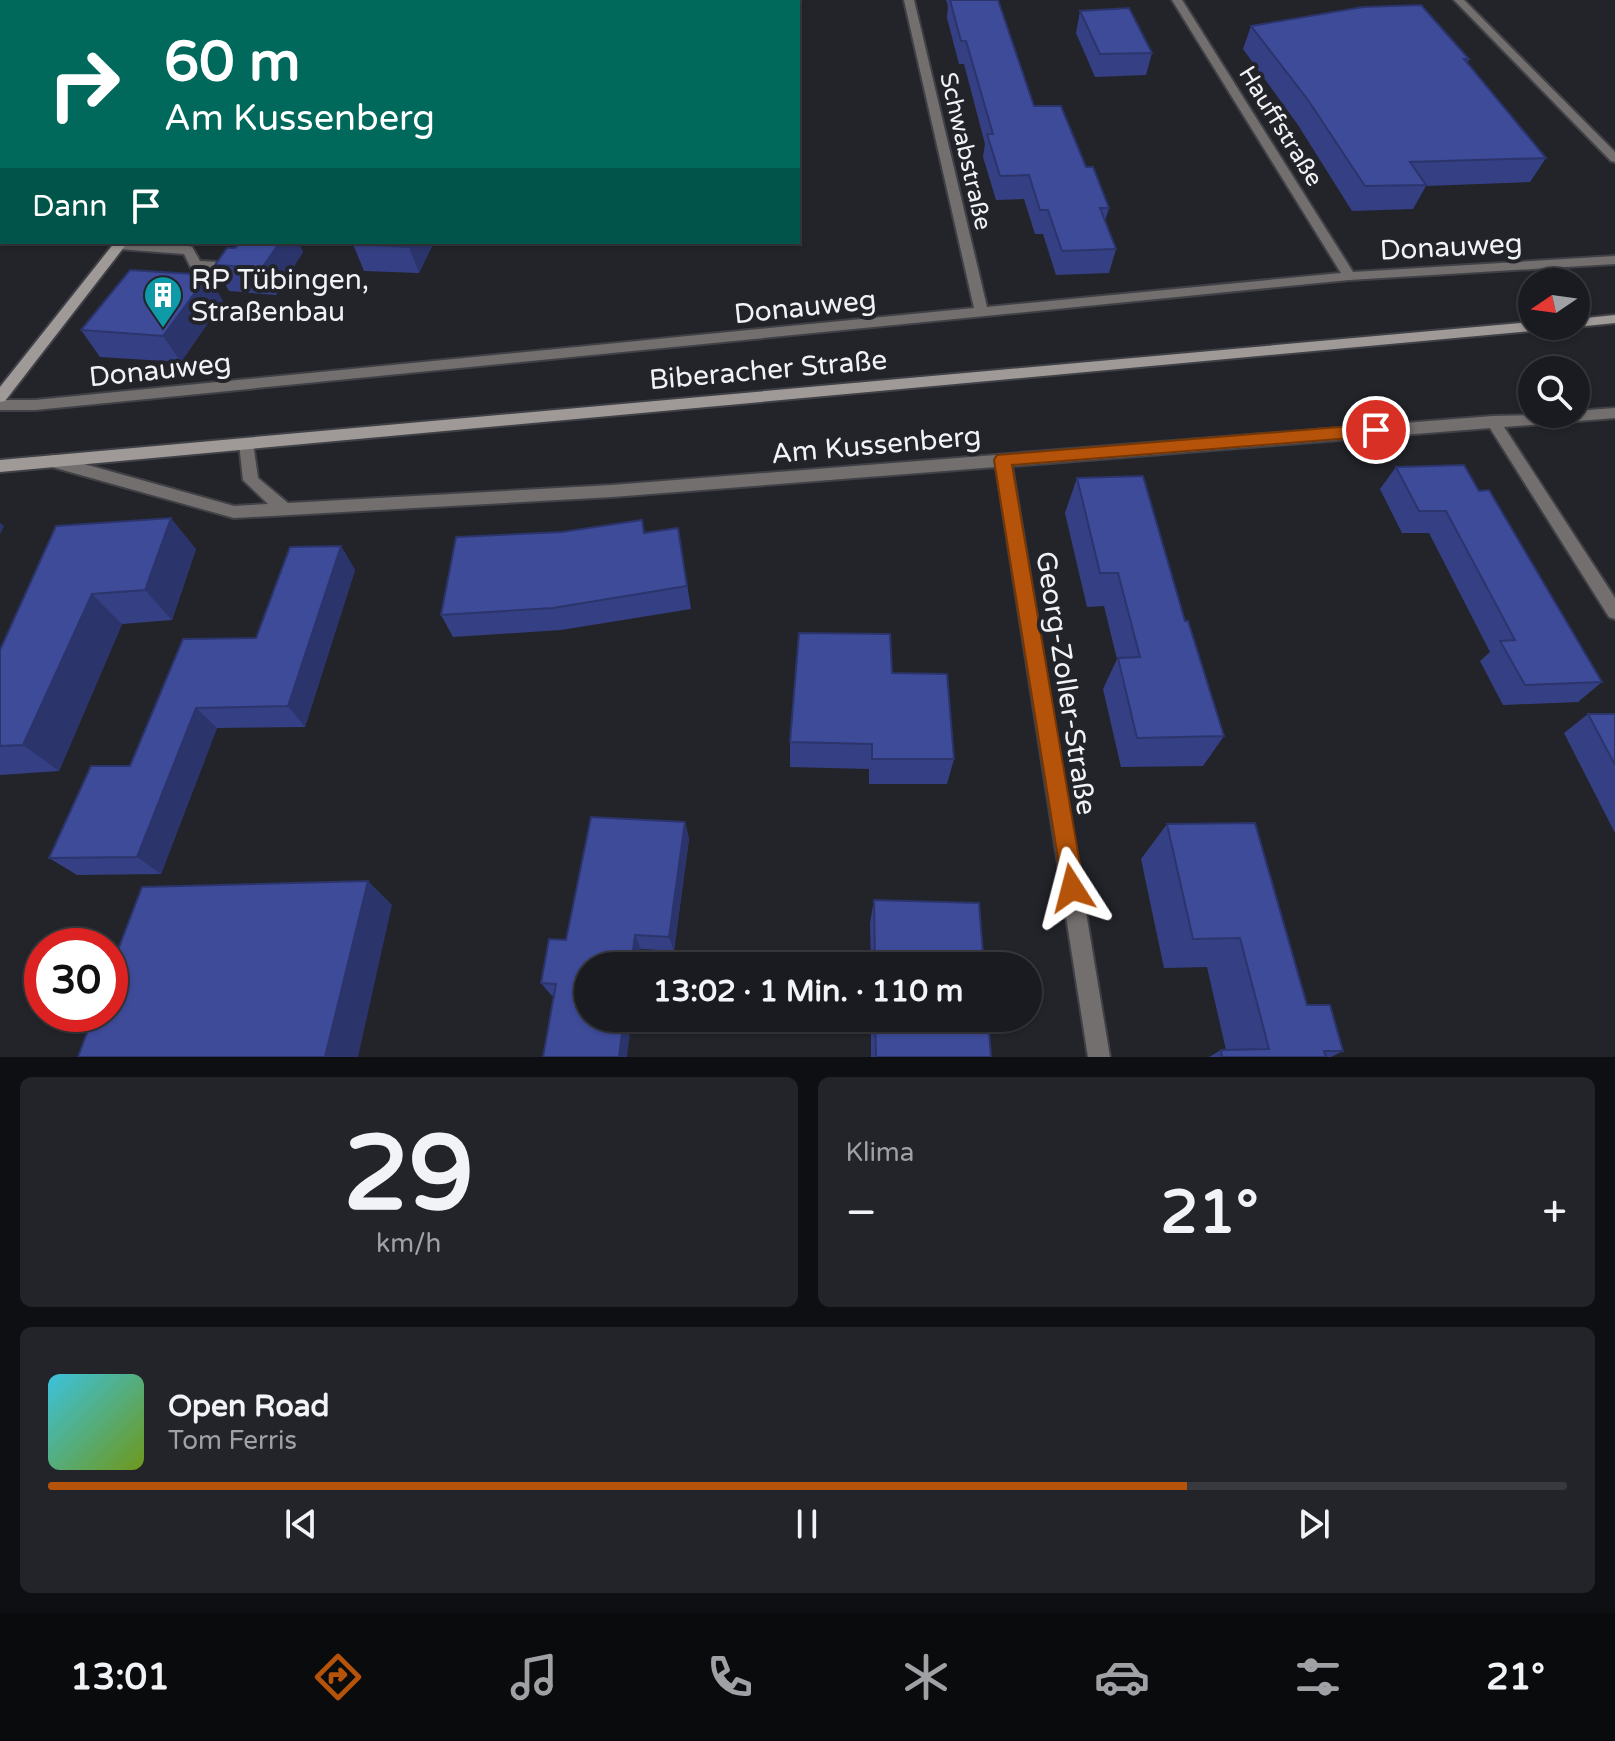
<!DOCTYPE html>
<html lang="de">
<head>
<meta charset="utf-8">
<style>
  :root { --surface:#1a1b20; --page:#232429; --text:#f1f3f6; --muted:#9fa1a5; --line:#38393e; --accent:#b45309 }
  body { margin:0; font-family:"Varela Round",sans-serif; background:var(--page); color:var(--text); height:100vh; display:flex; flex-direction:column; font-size:30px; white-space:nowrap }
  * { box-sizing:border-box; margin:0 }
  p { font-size:26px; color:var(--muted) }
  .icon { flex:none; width:44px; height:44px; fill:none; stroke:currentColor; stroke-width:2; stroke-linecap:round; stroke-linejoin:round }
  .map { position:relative; height:1057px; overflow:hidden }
  .side { display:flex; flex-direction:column; gap:20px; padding:20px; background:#0e0f12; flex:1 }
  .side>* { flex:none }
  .guide { position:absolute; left:0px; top:0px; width:800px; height:244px; box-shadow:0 2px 6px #0004,0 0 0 2px var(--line); background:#00695c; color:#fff; overflow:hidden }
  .needle { width:52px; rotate:257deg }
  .controls { position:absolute; left:1518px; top:268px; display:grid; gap:16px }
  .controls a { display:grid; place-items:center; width:72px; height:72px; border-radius:50%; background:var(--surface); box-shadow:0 2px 6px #0004,0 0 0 2px var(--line); font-size:40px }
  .speed { position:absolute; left:24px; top:928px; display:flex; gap:16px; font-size:40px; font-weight:700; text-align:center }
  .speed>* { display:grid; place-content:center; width:104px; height:104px; border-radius:50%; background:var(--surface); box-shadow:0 2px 6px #0004,0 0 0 2px var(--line); line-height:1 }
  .speed .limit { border:12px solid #d22; background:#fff; color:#111 }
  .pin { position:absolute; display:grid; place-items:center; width:68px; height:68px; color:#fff; margin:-34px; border:4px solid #fff; border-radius:50%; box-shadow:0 2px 8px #0007 }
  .me { position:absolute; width:88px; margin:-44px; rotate:351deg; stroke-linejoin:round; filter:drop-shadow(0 0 6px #0008) }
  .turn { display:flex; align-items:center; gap:28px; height:168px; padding:0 32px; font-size:36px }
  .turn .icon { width:104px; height:104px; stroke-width:2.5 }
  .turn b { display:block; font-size:56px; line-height:68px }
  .then { display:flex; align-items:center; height:76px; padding:0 32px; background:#0003; gap:16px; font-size:30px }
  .big { font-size:60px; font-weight:800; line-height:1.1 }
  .side .card { flex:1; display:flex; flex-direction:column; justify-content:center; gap:12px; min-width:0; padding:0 28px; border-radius:12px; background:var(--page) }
  .side .dial { align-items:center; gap:0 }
  .dial b { font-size:104px; line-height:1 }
  .song { display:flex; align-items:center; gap:24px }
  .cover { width:96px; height:96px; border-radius:12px; background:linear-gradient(135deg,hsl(190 70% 55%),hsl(80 70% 35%)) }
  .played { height:8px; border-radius:4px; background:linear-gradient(90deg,var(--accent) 75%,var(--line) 75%) }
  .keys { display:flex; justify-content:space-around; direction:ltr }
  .heat { display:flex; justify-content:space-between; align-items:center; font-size:44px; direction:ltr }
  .side .tiles { flex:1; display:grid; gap:20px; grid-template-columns:1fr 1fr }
  .card:last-child { grid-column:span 2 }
  .trip { position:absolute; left:574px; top:952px; width:468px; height:80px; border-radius:40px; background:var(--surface); box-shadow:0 2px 6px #0004,0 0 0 2px var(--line); font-weight:800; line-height:80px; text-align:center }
  .dock { display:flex; height:128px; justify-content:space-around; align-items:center; background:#0a0b0d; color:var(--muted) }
  .dock .icon { width:56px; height:56px }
  .dock .on { color:var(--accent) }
  .dock b { font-size:36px; color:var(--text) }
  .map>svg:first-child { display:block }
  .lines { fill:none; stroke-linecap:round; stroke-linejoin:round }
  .lane-casing { stroke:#404146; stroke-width:4 }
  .street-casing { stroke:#404146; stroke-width:4 }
  .secondary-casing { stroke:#404146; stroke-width:4 }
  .lane { fill:#736f6e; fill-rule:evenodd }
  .street { fill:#736f6e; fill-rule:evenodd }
  .secondary { fill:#9f9a98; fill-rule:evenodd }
  .wall { fill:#354084 }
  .shaded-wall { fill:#2b346b }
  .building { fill:#3e4b99; stroke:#2b346b; stroke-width:2 }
  .route { fill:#b45309; stroke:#753606; stroke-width:2 }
  .labels { text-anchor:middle; stroke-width:8; stroke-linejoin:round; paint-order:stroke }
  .far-street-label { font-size:24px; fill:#f0f2f5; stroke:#23242a }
  .street-label { font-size:28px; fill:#f0f2f5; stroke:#23242a }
  .poi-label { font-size:28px; fill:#f0f2f5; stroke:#23242a; text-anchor:start }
</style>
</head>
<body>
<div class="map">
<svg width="1615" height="1057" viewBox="0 0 1615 1057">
  <rect width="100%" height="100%" fill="#23242a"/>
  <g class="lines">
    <g class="lane-casing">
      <path id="lane" d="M537 0H547L536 2Z
        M116 242 188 246 192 247 200 261 236 263 242 267 236 271 196 269 191 268 184 254 119 249 113 245Z"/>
    </g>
    <g class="street-casing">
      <path id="street" d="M904 0H914L987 307 1341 273 1172 0H1182L1353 272 1615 256V264L1349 280 35 410H0V400H35L974 308Z
        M1454 0H1464L1615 152V162L1611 161Z
        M1615 408V418L1504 427 1615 598V619L1609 617 1490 428 1012 466 1110 1057H1088L996 467 612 497 234 518 52 467 44 461 52 455 234 506 268 504 243 480 239 443 246 438 253 443 258 478 288 503 612 485 1493 416 1576 414V411Z"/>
    </g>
    <g class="secondary-casing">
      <path id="secondary" d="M115 242H128L5 401 0 402V387Z
        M1615 315V323L1576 327 1571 326H1576V319Z
        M1532 322V326H1549L1542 330 0 472V460Z"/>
    </g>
    <use href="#lane" class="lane"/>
    <use href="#street" class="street"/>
    <use href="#secondary" class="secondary"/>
  </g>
  <path class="wall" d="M946 0H998L1034 106 1086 167 1109 208 1105 221 1116 249 1109 273 1056 275 1043 234H1035L1024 199 996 200 983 157 985 144 964 64H959L947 18 948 6Z
    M1080 11 1152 53 1146 75 1095 77 1076 33Z
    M1251 26 1469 59 1467 63 1546 158 1530 182 1426 186 1413 209 1352 211 1298 125 1243 49Z
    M239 242H298L303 252 276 295 229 291 215 265 240 244Z
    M434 242 419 273 364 271 353 244Z
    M223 301 181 362 100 357 81 330Z
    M1396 467 1479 491 1602 682 1578 702 1503 705 1480 661 1490 652 1429 533H1402L1380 489Z
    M1077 478 1185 621 1224 736 1203 766 1121 767 1103 689 1117 659 1104 606 1087 607 1065 513Z
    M56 526 196 549 172 620 122 624 59 771 0 775V650Z
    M678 528 691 609 561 630 453 637 441 615 645 533Z
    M341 546 355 570 305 727 217 728 161 874 77 875 49 858 130 766 256 638Z
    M892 673 954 759 947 784H869V769L790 767V742Z
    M1588 714H1615V833L1564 733Z
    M685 822 689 839 674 951 641 949 554 996 551 995 541 983 566 940Z
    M1167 824 1307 1005 1343 1051 1331 1057H1209L1221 1050H1226L1207 967 1164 968 1141 859Z
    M874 900 984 966H871L870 923Z
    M871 1018H988L991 1057H871Z"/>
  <path class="shaded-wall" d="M409 0H434L433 2H407Z
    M0 198 2 201V241L0 243Z
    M280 242H298L303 252 276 295 262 268Z
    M412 242H434L419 273 409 247Z
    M208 275 223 301 181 362 163 336Z
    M171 518 196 549 172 620 145 590Z
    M0 523 4 526 0 534Z
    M341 546 355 570 305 727 288 706Z
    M92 594 122 624 59 771 23 745Z
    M196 708 217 728 161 874 137 857Z
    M685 822 689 839 674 951 669 937Z
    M368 881 392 905 358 1057H325Z
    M635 935 641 949 639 966H631Z
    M624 1018H632L627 1057H619Z"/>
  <path class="building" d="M173 0H219V2H171Z
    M347 0H409L407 2H345Z
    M552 0H782V2H551Z
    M950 0H998L1034 106H1061L1086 167H1093L1109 208H1100L1116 249 1062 251 1048 210H1040L1029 175 1000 176 987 134H993L966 41H961Z
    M1421 5 1469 59H1464L1546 158 1410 162 1426 185 1365 186 1308 100 1251 26 1363 7Z
    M1129 8 1152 53 1100 54 1080 11Z
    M2 86V198L0 197V88Z
    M241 242H280L262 268 215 265 227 248H235Z
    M354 242H412L409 247 353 244Z
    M130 270 208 275 163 336 81 330Z
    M1464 465 1479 491 1489 490 1602 682 1525 685 1500 641 1515 640 1446 511H1419L1396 467Z
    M1143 476 1185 621H1188L1224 736 1137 738 1118 658 1140 657 1118 573H1100L1077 478Z
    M171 518 145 590 92 594 23 745 0 746V650L56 526Z
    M642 520 644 533 678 528 687 586 553 608 441 615 456 537 562 532Z
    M341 546 288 706 196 708 137 857 49 858 91 766H130L183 639 256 638 290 547Z
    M799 633 890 634 892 673 947 674 954 759H872V744L790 742Z
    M1588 714H1615V765Z
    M591 817 685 822 669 937 635 935 631 966H588V1018H624L619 1057H543L556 984 541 983 549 939 566 940Z
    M1255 823 1307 1005H1330L1343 1051H1324L1326 1057H1222L1221 1050 1269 1049 1240 938 1193 939 1167 824Z
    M368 881 325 1057H78L94 1014H110V971L142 887Z
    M874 900 979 903 984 966H875Z
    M875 1018H988L991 1057H876Z"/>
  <path class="route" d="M1376 424 1384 430 1376 436 1012 465 1084 888 1080 896 1072 899 1064 896 994 460 997 455Z"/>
  <defs>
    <g id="building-pin" transform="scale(2)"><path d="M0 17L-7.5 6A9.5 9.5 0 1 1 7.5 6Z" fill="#0f9aa8" stroke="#23242a"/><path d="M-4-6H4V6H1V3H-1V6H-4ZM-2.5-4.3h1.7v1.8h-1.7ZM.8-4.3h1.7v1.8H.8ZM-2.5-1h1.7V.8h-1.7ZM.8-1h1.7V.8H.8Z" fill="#fff"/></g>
  </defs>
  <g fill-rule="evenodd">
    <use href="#building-pin" x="163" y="295"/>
  </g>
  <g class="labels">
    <g class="far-street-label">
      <text transform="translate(1281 126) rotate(58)" y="8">Hauffstraße</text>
      <text transform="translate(966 151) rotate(77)" y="8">Schwabstraße</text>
    </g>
    <g class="street-label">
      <text transform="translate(1451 246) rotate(-3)" y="10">Donauweg</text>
      <text transform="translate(805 306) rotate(-6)" y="10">Donauweg</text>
      <text transform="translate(160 369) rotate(-6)" y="10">Donauweg</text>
      <text transform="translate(768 369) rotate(-5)" y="10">Biberacher Straße</text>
      <text transform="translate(876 444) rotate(-5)" y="10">Am Kussenberg</text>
      <text transform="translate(1067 683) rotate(81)" y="10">Georg-Zoller-Straße</text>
    </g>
    <g class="poi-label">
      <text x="191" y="289">RP Tübingen,<tspan x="191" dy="32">Straßenbau</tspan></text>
    </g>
  </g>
</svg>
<div class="controls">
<a><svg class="needle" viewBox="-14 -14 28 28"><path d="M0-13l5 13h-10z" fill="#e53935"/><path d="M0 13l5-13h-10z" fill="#9fa1a5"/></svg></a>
<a><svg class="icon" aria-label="search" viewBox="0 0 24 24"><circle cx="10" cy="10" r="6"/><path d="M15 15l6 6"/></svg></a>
</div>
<div class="speed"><div class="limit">30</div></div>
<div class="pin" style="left:1376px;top:430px;background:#d93025"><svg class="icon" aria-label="arrive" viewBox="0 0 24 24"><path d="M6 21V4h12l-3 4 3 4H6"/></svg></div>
<svg class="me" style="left:1072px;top:888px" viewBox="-20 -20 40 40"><path d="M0-17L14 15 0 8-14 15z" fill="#b45309" stroke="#fff" stroke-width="4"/></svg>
<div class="trip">13:02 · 1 Min. · 110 m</div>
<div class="guide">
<div class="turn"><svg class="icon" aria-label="right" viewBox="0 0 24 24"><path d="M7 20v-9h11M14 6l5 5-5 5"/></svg><div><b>60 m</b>Am Kussenberg</div></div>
<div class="then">Dann<svg class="icon" aria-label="arrive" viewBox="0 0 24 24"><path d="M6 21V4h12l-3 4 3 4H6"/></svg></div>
</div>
</div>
<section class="side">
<div class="tiles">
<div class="card dial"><b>29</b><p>km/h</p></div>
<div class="card"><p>Klima</p>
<div class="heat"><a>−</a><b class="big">21°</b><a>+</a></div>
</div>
<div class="card">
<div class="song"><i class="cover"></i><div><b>Open Road</b><p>Tom Ferris</p></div></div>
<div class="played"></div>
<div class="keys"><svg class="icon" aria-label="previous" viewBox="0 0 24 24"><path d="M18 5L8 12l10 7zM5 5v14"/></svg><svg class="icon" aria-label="pause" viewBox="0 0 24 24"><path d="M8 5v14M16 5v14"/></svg><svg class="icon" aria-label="next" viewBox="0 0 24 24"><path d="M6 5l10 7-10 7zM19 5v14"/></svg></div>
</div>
</div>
</section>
<nav class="dock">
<b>13:01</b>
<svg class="icon on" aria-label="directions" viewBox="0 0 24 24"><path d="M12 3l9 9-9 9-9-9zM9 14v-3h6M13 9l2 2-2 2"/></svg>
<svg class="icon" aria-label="music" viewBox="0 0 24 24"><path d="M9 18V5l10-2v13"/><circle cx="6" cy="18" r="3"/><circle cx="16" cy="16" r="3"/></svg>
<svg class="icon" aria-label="phone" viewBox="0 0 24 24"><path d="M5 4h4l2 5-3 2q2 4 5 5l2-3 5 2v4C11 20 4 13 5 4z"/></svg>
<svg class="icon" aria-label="climate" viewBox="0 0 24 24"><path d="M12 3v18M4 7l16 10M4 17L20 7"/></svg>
<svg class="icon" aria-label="car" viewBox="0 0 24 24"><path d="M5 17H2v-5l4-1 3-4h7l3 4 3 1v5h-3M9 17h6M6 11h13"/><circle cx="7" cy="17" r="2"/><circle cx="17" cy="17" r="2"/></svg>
<svg class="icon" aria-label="filters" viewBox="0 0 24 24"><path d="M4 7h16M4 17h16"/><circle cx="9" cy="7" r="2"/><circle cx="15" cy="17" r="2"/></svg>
<b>21°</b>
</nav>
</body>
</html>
